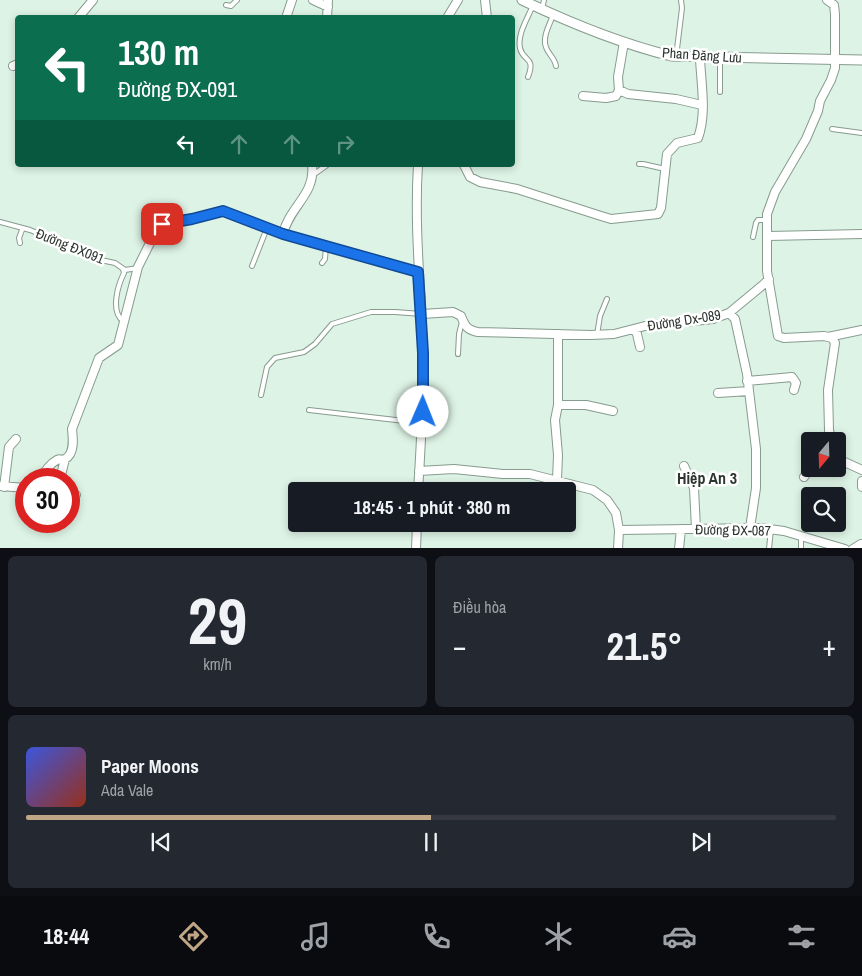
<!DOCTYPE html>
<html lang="vi">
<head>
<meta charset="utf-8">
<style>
  :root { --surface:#171b24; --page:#242831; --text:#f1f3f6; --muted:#9ea1a6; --line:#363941; --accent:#c0a687 }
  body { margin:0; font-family:"Archivo Narrow",sans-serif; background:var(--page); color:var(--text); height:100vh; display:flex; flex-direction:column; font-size:19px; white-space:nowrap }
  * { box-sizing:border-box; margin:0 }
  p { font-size:16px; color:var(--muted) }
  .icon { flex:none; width:28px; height:28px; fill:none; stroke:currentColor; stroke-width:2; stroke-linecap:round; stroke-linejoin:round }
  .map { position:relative; height:548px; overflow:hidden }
  .drawer { display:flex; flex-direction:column; gap:8px; padding:8px; background:#0d0f14; flex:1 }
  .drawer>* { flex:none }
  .guide { position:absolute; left:15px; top:15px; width:500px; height:152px; border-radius:5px; box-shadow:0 2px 8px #0003; background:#0b6e4f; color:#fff; overflow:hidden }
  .needle { width:32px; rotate:199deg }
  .fabs { position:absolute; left:801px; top:432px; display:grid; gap:10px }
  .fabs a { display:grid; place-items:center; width:45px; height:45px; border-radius:5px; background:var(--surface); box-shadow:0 2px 8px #0003; font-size:25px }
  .speed { position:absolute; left:15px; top:468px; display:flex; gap:10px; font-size:25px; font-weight:700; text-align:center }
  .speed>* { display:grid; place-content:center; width:65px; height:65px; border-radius:50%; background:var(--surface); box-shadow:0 2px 8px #0003; line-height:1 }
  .speed .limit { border:8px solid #d22; background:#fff; color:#111 }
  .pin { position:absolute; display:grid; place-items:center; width:42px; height:42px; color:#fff; margin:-21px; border-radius:10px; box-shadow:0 2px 8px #0006 }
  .me { position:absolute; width:55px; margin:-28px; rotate:1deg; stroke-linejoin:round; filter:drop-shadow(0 0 4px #0008) }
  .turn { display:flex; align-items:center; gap:18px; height:105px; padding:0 20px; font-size:22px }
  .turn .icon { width:65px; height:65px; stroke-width:2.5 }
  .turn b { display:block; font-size:35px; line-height:42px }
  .lanes { display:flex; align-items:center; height:48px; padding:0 20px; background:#0003; justify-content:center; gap:25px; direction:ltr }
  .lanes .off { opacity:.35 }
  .big { font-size:38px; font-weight:800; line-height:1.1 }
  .drawer .widget { flex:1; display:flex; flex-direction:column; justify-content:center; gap:8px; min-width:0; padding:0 18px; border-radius:8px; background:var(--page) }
  .drawer .dial { align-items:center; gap:0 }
  .dial b { font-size:65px; line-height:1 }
  .song { display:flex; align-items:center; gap:15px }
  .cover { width:60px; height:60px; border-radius:8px; background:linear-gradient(135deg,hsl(230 70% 55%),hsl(10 70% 35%)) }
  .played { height:5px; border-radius:2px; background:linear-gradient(90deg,var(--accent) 50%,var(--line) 50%) }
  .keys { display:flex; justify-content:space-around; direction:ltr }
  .heat { display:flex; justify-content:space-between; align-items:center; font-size:28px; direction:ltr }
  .drawer .tiles { flex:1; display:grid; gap:8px; grid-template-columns:1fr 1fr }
  .widget:last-child { grid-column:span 2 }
  .trip { position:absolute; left:288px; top:482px; width:288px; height:50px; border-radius:5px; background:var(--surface); box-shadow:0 2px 8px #0003; font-weight:800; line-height:50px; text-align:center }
  .tab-bar { display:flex; height:80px; justify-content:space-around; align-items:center; background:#090b0e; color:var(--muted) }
  .tab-bar .icon { width:35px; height:35px }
  .tab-bar .current { color:var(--accent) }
  .tab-bar b { font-size:22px; color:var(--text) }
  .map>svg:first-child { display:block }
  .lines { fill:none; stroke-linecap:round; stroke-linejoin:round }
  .service-casing { stroke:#879b8f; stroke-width:6 }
  .minor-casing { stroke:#879b8f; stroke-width:10 }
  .tertiary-casing { stroke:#879b8f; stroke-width:11 }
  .service { stroke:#fff; stroke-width:4 }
  .minor { stroke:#fff; stroke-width:8 }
  .tertiary { stroke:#fff; stroke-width:9 }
  .route-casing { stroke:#114b97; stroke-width:12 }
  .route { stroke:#1a73e8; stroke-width:9 }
  .labels { text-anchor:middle; stroke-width:5; stroke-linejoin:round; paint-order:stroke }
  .street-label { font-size:14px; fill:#2d3530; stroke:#fff }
  .quarter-label { font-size:16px; font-weight:bold; fill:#2d3530; stroke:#fff }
</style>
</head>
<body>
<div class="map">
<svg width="862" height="549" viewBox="0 0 862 549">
  <rect width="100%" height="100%" fill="#ddf3e5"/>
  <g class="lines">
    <g class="service-casing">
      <path id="service" d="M226 5 231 6 237 0
        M542 9 544 0
        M553 15C550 24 542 37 546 47 548 54 555 58 556 66
        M676 57 682 8 681 0
        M528 77C536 56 523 62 520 48 517 34 528 18 533 5
        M720 92V58
        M832 129 862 133
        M639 164H643L665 169
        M313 175 327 165
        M0 222 30 230 78 249 96 259 115 263 125 270 138 268
        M753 237 756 223 758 220H767
        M20 243 19 238 22 230
        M322 263 325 259 326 246
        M252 266 267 228
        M123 269 124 273C118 285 110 311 123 321
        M597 335 600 316 607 299
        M458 354 459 334 462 322
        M261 395 267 367 275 358 304 352 315 344 332 324 371 312H395L422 314
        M309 410 422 423
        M811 441 830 437
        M801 536V549
        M769 549 771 529"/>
    </g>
    <g class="minor-casing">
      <path id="minor" d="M313 0 328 7
        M485 0 487 18
        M827 0 834 5 835 14V68L831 80 820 101 818 111 806 139 775 192 767 214V271L778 336 784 338 824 336 832 338 835 343 828 390 829 430 831 441
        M78 18 93 0
        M286 18 292 0
        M327 18 328 0
        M447 18 458 0
        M13 66 18 64
        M619 90 628 94 676 99 702 105
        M583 96 606 98 616 96 619 90 618 77 624 42
        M418 165C414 227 421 289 423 351 424 398 421 444 418 491
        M464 165 470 177 480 182 517 189 601 216 611 219 658 214 661 208 667 154 677 143 698 138C707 113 701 84 700 58
        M283 234C289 207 316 194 312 165
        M768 236 862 234
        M729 313 735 319 747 374 756 449V488L750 528
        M422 314 453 312 461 316C465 326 467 330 478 332L591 335 614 334 645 326 713 319 729 313 764 284 769 279
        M634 329 637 334 640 347
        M828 337 862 330
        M747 381 792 377 796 383 794 390
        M718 393 749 391
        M558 405H586L613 411
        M838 459 862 470
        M684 466 694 488 696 529
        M419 471 454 469 503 474H530L593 490 607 500 616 513 619 530 618 549
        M61 475 65 459
        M804 477 808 471 813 469
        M41 479C45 472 49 464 57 460 62 458 59 461 65 459 75 454 73 438 72 429L99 358 118 345 138 267 158 227 163 224 192 219 223 211 283 234 418 272
        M557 480 558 455 555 420 558 405V334
        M862 481V487
        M0 486 26 488
        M4 487 9 447 16 439
        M69 493 76 495
        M619 530 761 528 784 531 845 549
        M416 549 417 524
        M679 549 681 529
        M853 549 861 544"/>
    </g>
    <g class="tertiary-casing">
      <path id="tertiary" d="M522 0C570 23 619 43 671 56L862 60"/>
    </g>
    <use href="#service" class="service"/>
    <use href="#minor" class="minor"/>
    <use href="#tertiary" class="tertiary"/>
  </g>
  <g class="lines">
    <g class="route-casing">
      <path id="route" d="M162 224 192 219 223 211 283 234 418 272 423 353V412"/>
    </g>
    <use href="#route" class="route"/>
  </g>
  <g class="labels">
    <g class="street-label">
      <text transform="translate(702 55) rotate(4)" y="5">Phan Đăng Lưu</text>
      <text transform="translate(70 246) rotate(22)" y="5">Đường ĐX091</text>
      <text transform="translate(684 320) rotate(-9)" y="5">Đường Dx-089</text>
      <text transform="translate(733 530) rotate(1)" y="5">Đường ĐX-087</text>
    </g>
    <g class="quarter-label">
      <text x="707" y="484">Hiệp An 3</text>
    </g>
  </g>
</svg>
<div class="fabs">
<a><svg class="needle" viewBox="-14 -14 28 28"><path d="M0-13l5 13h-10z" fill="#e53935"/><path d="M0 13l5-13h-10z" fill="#9ea1a6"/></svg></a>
<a><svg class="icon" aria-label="search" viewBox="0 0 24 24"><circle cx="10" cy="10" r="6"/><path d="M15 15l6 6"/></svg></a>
</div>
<div class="speed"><div class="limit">30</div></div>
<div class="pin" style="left:162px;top:224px;background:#d93025"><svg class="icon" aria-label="arrive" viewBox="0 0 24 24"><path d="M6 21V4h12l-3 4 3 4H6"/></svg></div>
<svg class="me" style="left:423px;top:412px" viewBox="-20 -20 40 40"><circle r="19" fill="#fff"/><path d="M0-13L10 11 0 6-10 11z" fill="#1a73e8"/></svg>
<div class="trip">18:45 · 1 phút · 380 m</div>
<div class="guide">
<div class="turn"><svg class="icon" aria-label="left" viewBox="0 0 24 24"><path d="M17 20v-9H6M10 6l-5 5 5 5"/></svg><div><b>130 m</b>Đường ĐX-091</div></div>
<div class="lanes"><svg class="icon" aria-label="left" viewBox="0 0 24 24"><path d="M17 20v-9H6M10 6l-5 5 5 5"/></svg><svg class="icon off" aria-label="ahead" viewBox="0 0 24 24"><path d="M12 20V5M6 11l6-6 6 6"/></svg><svg class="icon off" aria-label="ahead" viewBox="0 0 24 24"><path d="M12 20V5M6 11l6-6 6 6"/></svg><svg class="icon off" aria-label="right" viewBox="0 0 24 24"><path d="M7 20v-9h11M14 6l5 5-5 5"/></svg></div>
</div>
</div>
<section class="drawer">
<div class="tiles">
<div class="widget dial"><b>29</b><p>km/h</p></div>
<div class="widget"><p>Điều hòa</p>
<div class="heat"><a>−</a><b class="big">21.5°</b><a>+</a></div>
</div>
<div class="widget">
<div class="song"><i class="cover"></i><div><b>Paper Moons</b><p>Ada Vale</p></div></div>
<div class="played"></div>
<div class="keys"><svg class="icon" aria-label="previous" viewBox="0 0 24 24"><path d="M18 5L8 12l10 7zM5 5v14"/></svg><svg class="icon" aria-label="pause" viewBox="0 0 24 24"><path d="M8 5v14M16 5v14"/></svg><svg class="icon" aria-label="next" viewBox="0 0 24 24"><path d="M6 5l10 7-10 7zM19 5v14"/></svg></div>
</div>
</div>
</section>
<nav class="tab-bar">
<b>18:44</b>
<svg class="icon current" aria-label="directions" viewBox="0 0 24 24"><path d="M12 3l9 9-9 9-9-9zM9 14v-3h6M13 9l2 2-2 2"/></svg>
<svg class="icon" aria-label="music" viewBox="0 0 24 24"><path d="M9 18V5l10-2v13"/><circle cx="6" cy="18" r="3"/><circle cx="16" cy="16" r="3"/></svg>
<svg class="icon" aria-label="phone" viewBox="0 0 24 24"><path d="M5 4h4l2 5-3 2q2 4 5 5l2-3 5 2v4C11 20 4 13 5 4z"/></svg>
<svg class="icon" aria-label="climate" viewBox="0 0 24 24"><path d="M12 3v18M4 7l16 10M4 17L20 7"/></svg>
<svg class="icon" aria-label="car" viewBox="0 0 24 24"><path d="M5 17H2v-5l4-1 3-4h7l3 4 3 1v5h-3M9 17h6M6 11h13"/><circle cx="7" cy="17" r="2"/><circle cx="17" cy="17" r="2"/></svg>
<svg class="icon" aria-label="filters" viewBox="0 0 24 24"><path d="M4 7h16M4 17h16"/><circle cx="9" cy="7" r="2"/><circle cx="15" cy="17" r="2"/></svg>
</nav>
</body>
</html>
